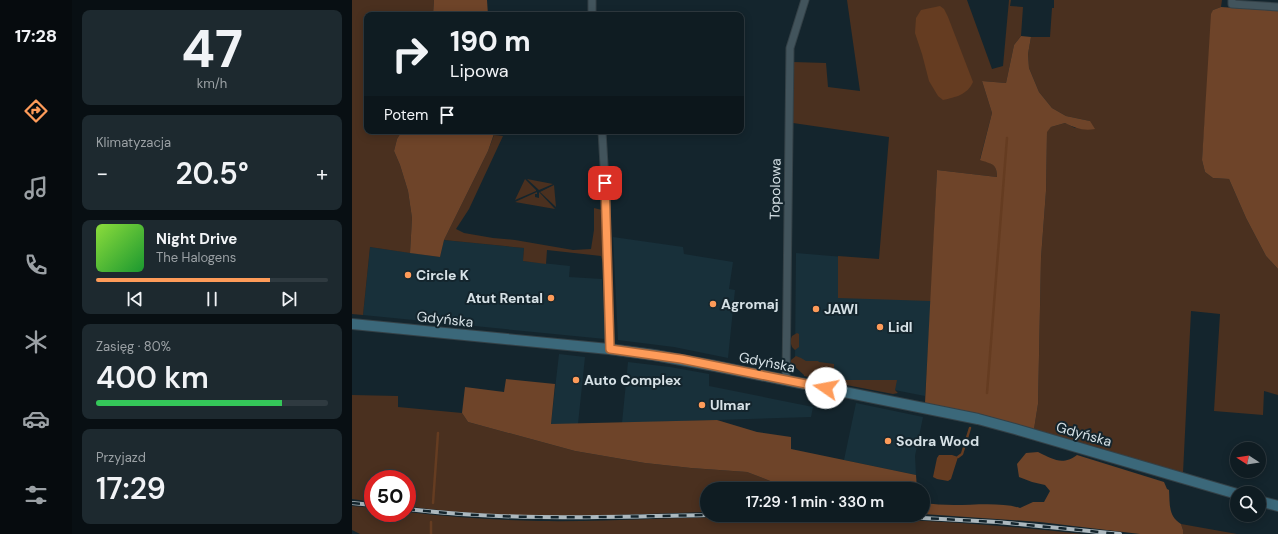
<!DOCTYPE html>
<html lang="pl">
<head>
<meta charset="utf-8">
<style>
  :root { --surface:#0f1c22; --page:#1d292f; --text:#f1f3f6; --muted:#9ba1a5; --line:#2f3a40; --accent:#fe9b59 }
  body { margin:0; font-family:"DM Sans",sans-serif; background:var(--page); color:var(--text); height:100vh; display:flex; flex-direction:column; font-size:15px; white-space:nowrap }
  * { box-sizing:border-box; margin:0 }
  p { font-size:13px; color:var(--muted) }
  .icon { flex:none; width:22px; height:22px; fill:none; stroke:currentColor; stroke-width:2; stroke-linecap:round; stroke-linejoin:round }
  .map { position:relative; flex:1; overflow:hidden }
  .side { display:flex; flex-direction:column; gap:10px; padding:10px; background:#080f13; width:280px }
  .side>* { flex:none }
  .guide { position:absolute; left:12px; top:12px; width:380px; height:122px; border-radius:8px; box-shadow:0 2px 10px #0003,0 0 0 1px var(--line); background:#0f1c22; color:var(--text); overflow:hidden }
  .needle { width:26px; rotate:282deg }
  .controls { position:absolute; left:878px; top:442px; display:grid; gap:8px }
  .controls a { display:grid; place-items:center; width:36px; height:36px; border-radius:50%; background:var(--surface); box-shadow:0 2px 10px #0003,0 0 0 1px var(--line); font-size:20px }
  .speed { position:absolute; left:12px; top:470px; display:flex; gap:8px; font-size:20px; font-weight:700; text-align:center }
  .speed>* { display:grid; place-content:center; width:52px; height:52px; border-radius:50%; background:var(--surface); box-shadow:0 2px 10px #0003,0 0 0 1px var(--line); line-height:1 }
  .speed .limit { border:6px solid #d22; background:#fff; color:#111 }
  .pin { position:absolute; display:grid; place-items:center; width:34px; height:34px; color:#fff; margin:-17px; border-radius:8px; box-shadow:0 2px 6px #0006 }
  .me { position:absolute; width:44px; margin:-22px; rotate:282deg; stroke-linejoin:round; filter:drop-shadow(0 0 3px #0008) }
  .turn { display:flex; align-items:center; gap:14px; height:84px; padding:0 20px; font-size:18px }
  .turn .icon { width:52px; height:52px; stroke-width:2.5 }
  .turn b { display:block; font-size:28px; line-height:34px }
  .then { display:flex; align-items:center; height:38px; padding:0 20px; background:#0003; gap:8px; font-size:15px }
  .big { font-size:30px; font-weight:600; line-height:1.1 }
  .side .card { flex:1; display:flex; flex-direction:column; justify-content:center; gap:6px; min-width:0; padding:0 14px; border-radius:8px; background:var(--page) }
  .side .dial { align-items:center; gap:0 }
  .dial b { font-size:52px; line-height:1 }
  .song { display:flex; align-items:center; gap:12px }
  .cover { width:48px; height:48px; border-radius:6px; background:linear-gradient(135deg,hsl(90 70% 55%),hsl(130 70% 35%)) }
  .played { height:4px; border-radius:2px; background:linear-gradient(90deg,var(--accent) 75%,var(--line) 75%) }
  .keys { display:flex; justify-content:space-around; direction:ltr }
  .heat { display:flex; justify-content:space-between; align-items:center; font-size:22px; direction:ltr }
  .charge { height:6px; border-radius:3px; background:linear-gradient(90deg,#34c759 80%,var(--line) 0) }
  .trip { position:absolute; left:348px; top:482px; width:230px; height:40px; border-radius:20px; background:var(--surface); box-shadow:0 2px 10px #0003,0 0 0 1px var(--line); font-weight:600; line-height:40px; text-align:center }
  main { display:flex; flex:1; min-height:0 }
  .tab-bar { display:flex; flex-direction:column; width:72px; justify-content:space-around; align-items:center; background:#060b0e; color:var(--muted) }
  .tab-bar .icon { width:28px; height:28px }
  .tab-bar .current { color:var(--accent) }
  .tab-bar b { font-size:18px; color:var(--text) }
  .map>svg:first-child { display:block }
  .built { fill:#18303a }
  .green { fill:#4a301f }
  .forest { fill:#6e4429 }
  .water { fill:#653c21 }
  .lines { fill:none; stroke-linecap:round; stroke-linejoin:round }
  .stream { stroke:#653c21; stroke-width:2.5 }
  .street-casing { stroke:#344147; stroke-width:9 }
  .secondary-casing { stroke:#344147; stroke-width:12 }
  .street { stroke:#42545c; stroke-width:7 }
  .secondary { stroke:#3b687a; stroke-width:10 }
  .rail-casing { stroke:#acb8be; stroke-width:4 }
  .rail { stroke:#14252d; stroke-width:2.5; stroke-dasharray:8; stroke-linecap:butt }
  .route-casing { stroke:#a5653a; stroke-width:10 }
  .route { stroke:#fe9b59; stroke-width:7 }
  .poi-dot { fill:#fe9b59; stroke:#14252d; stroke-width:1.5 }
  .labels { text-anchor:middle; stroke-width:4; stroke-linejoin:round; paint-order:stroke }
  .street-label { font-size:14px; fill:#d6e1e6; stroke:#14252d }
  .poi-label { font-size:14px; font-weight:bold; fill:#d6e1e6; stroke:#14252d; text-anchor:start }
</style>
</head>
<body>
<main>
<nav class="tab-bar">
<b>17:28</b>
<svg class="icon current" aria-label="directions" viewBox="0 0 24 24"><path d="M12 3l9 9-9 9-9-9zM9 14v-3h6M13 9l2 2-2 2"/></svg>
<svg class="icon" aria-label="music" viewBox="0 0 24 24"><path d="M9 18V5l10-2v13"/><circle cx="6" cy="18" r="3"/><circle cx="16" cy="16" r="3"/></svg>
<svg class="icon" aria-label="phone" viewBox="0 0 24 24"><path d="M5 4h4l2 5-3 2q2 4 5 5l2-3 5 2v4C11 20 4 13 5 4z"/></svg>
<svg class="icon" aria-label="climate" viewBox="0 0 24 24"><path d="M12 3v18M4 7l16 10M4 17L20 7"/></svg>
<svg class="icon" aria-label="car" viewBox="0 0 24 24"><path d="M5 17H2v-5l4-1 3-4h7l3 4 3 1v5h-3M9 17h6M6 11h13"/><circle cx="7" cy="17" r="2"/><circle cx="17" cy="17" r="2"/></svg>
<svg class="icon" aria-label="filters" viewBox="0 0 24 24"><path d="M4 7h16M4 17h16"/><circle cx="9" cy="7" r="2"/><circle cx="15" cy="17" r="2"/></svg>
</nav>
<section class="side">
<div class="card dial"><b>47</b><p>km/h</p></div>
<div class="card"><p>Klimatyzacja</p>
<div class="heat"><a>−</a><b class="big">20.5°</b><a>+</a></div>
</div>
<div class="card">
<div class="song"><i class="cover"></i><div><b>Night Drive</b><p>The Halogens</p></div></div>
<div class="played"></div>
<div class="keys"><svg class="icon" aria-label="previous" viewBox="0 0 24 24"><path d="M18 5L8 12l10 7zM5 5v14"/></svg><svg class="icon" aria-label="pause" viewBox="0 0 24 24"><path d="M8 5v14M16 5v14"/></svg><svg class="icon" aria-label="next" viewBox="0 0 24 24"><path d="M6 5l10 7-10 7zM19 5v14"/></svg></div>
</div>
<div class="card"><p>Zasięg · 80%</p><b class="big">400 km</b><div class="charge"></div></div>
<div class="card"><p>Przyjazd</p><b class="big">17:29</b></div>
</section>
<div class="map">
<svg width="926" height="534" viewBox="0 0 926 534">
  <rect width="100%" height="100%" fill="#14252d"/>
  <path class="built" d="M261 237 331 247 332 254 381 262 377 289 383 290 376 358 322 347 266 340Z
    M92 240 172 248 171 261 218 266 217 277 250 279 253 339 11 315 18 247 88 257Z
    M444 253 527 260 581 270 573 396 451 372 443 359Z
    M207 354 233 357 226 424H199Z
    M276 362 318 367 357 374V386L461 407 459 417 270 423Z
    M504 403 571 417 563 456 564 475 492 460Z"/>
  <path class="green" d="M0 0H82L81 15H15V131H50L45 139 42 151 48 165 56 191 60 218 58 253 18 247 11 315 0 314Z
    M495 0H615L640 69 651 66 657 0H659L658 6 671 7 669 36 662 45 654 83 630 81 640 113 628 159C640 164 645 163 645 177L585 170 579 301 486 298V256L527 259 537 137 441 123V62L474 63 476 87 508 91Z
    M702 0H870L869 7 861 10 850 160 853 172 861 178 877 179 894 218 914 256 926 269V395L912 391 911 415 862 411 868 314 839 311 831 473 682 429 686 404 689 258 694 191 695 131 699 127 713 123 723 128 738 121 714 116 700 108 687 92 677 68 676 54 679 37H698L700 8H702Z
    M142 135 151 136 117 209 104 229 112 233 141 238 163 240 221 250 239 249 242 230V208L250 210 252 262 251 263 249 256 195 250 194 264 171 261 172 248 92 240 136 151Z
    M173 179 184 190V191L163 200Z
    M175 179 201 184 187 190Z
    M202 185 204 207 188 192Z
    M185 192V194H183V197L187 198V192L203 209 163 202Z
    M445 333 447 334V347L443 350 440 347 438 341 440 336Z
    M444 356 449 358 454 361H466L467 362 482 364V382L452 376V375L442 366 438 365 439 360Z
    M490 380H545L543 390 546 393 541 394 489 384Z
    M0 395 46 396V407L110 413 116 422 223 451 293 463 339 468 395 472 431 486 432 489H355V512C255 515 154 521 55 506V479H21V502L0 499Z
    M476 482 483 489H468L469 483Z
    M0 506 21 508V513H55V512C99 517 143 520 187 521 255 522 324 517 392 517 505 516 618 521 731 534H8L0 530Z
    M829 524 885 534H831V530Z"/>
  <path class="forest" d="M82 0H135L136 15H81Z
    M869 7 926 11V269L914 256 894 218 877 179 861 178 853 172 850 160 859 14 861 10Z
    M669 36 679 37 676 54 677 68 687 92 700 108 714 116 738 121 743 129C731 131 723 128 713 123L699 127 695 132 694 191 689 258 686 404 682 429 632 415 573 403 585 170 645 177C645 163 639 164 628 160L640 113 630 81 654 83 662 45Z
    M50 131H143L136 151 92 240 88 257 58 253 60 218 56 191 48 165 42 151 45 139Z
    M154 379 203 384 199 424 365 420 405 432 439 437V449L564 475 565 489H483L476 482 469 483 468 489H432L431 486 395 472 339 468 293 463 223 451 116 422 110 413 113 387 152 392Z
    M686 452C701 459 710 466 725 455L812 482 815 489 817 490C818 504 816 516 829 524L831 530V534H788L688 522 571 514V503C581 504 592 505 602 505 622 505 650 502 668 508L681 502H692L698 491 693 485 680 482 667 477 665 464 674 453Z"/>
  <path class="water" d="M588 6 592 9 596 17 621 82C615 95 604 97 591 100L586 96 577 81 570 54 563 33 564 18 569 10Z
    M587 455H600L606 457 599 479 596 481 585 479 581 477 585 458Z"/>
  <g class="lines">
    <path class="stream" d="M635 393 655 138
      M606 457 610 454 618 428
      M81 503 86 433
      M79 534V522"/>
    <g class="street-casing">
      <path id="street" d="M880 0V4L926 7
        M240 15V0
        M250 131 254 199 257 349
        M434 380 438 48 453 0"/>
    </g>
    <g class="secondary-casing">
      <path id="secondary" d="M0 324 257 349 302 355 363 366 626 419 663 429 885 494
        M907 501 926 506"/>
    </g>
    <use href="#street" class="street"/>
    <use href="#secondary" class="secondary"/>
    <g class="rail-casing">
      <path id="rail" d="M0 503 21 505
        M55 509C156 521 254 517 355 515
        M515 515 645 522 768 534"/>
    </g>
    <use href="#rail" class="rail"/>
  </g>
  <g class="lines">
    <g class="route-casing">
      <path id="route" d="M253 183 258 349 329 359 474 388"/>
    </g>
    <use href="#route" class="route"/>
  </g>
  <g class="poi-dot">
    <circle cx="56" cy="275" r="4"/>
    <circle cx="199" cy="298" r="4"/>
    <circle cx="361" cy="304" r="4"/>
    <circle cx="464" cy="309" r="4"/>
    <circle cx="528" cy="327" r="4"/>
    <circle cx="224" cy="380" r="4"/>
    <circle cx="350" cy="405" r="4"/>
    <circle cx="536" cy="441" r="4"/>
  </g>
  <g class="labels">
    <g class="street-label">
      <text transform="translate(423 189) rotate(-89)" y="5">Topolowa</text>
      <text transform="translate(93 319) rotate(6)" y="5">Gdyńska</text>
      <text transform="translate(415 362) rotate(11)" y="5">Gdyńska</text>
      <text transform="translate(732 434) rotate(16)" y="5">Gdyńska</text>
    </g>
    <g class="poi-label">
      <text x="64" y="280">Circle K</text>
      <text x="191" y="303" text-anchor="end">Atut Rental</text>
      <text x="369" y="309">Agromaj</text>
      <text x="472" y="314">JAWI</text>
      <text x="536" y="332">Lidl</text>
      <text x="232" y="385">Auto Complex</text>
      <text x="358" y="410">Ulmar</text>
      <text x="544" y="446">Sodra Wood</text>
    </g>
  </g>
</svg>
<div class="controls">
<a><svg class="needle" viewBox="-14 -14 28 28"><path d="M0-13l5 13h-10z" fill="#e53935"/><path d="M0 13l5-13h-10z" fill="#9ba1a5"/></svg></a>
<a><svg class="icon" aria-label="search" viewBox="0 0 24 24"><circle cx="10" cy="10" r="6"/><path d="M15 15l6 6"/></svg></a>
</div>
<div class="speed"><div class="limit">50</div></div>
<div class="pin" style="left:253px;top:183px;background:#d93025"><svg class="icon" aria-label="arrive" viewBox="0 0 24 24"><path d="M6 21V4h12l-3 4 3 4H6"/></svg></div>
<svg class="me" style="left:474px;top:388px" viewBox="-20 -20 40 40"><circle r="19" fill="#fff"/><path d="M0-13L10 11 0 6-10 11z" fill="#fe9b59"/></svg>
<div class="trip">17:29 · 1 min · 330 m</div>
<div class="guide">
<div class="turn"><svg class="icon" aria-label="right" viewBox="0 0 24 24"><path d="M7 20v-9h11M14 6l5 5-5 5"/></svg><div><b>190 m</b>Lipowa</div></div>
<div class="then">Potem<svg class="icon" aria-label="arrive" viewBox="0 0 24 24"><path d="M6 21V4h12l-3 4 3 4H6"/></svg></div>
</div>
</div>
</main>
</body>
</html>
